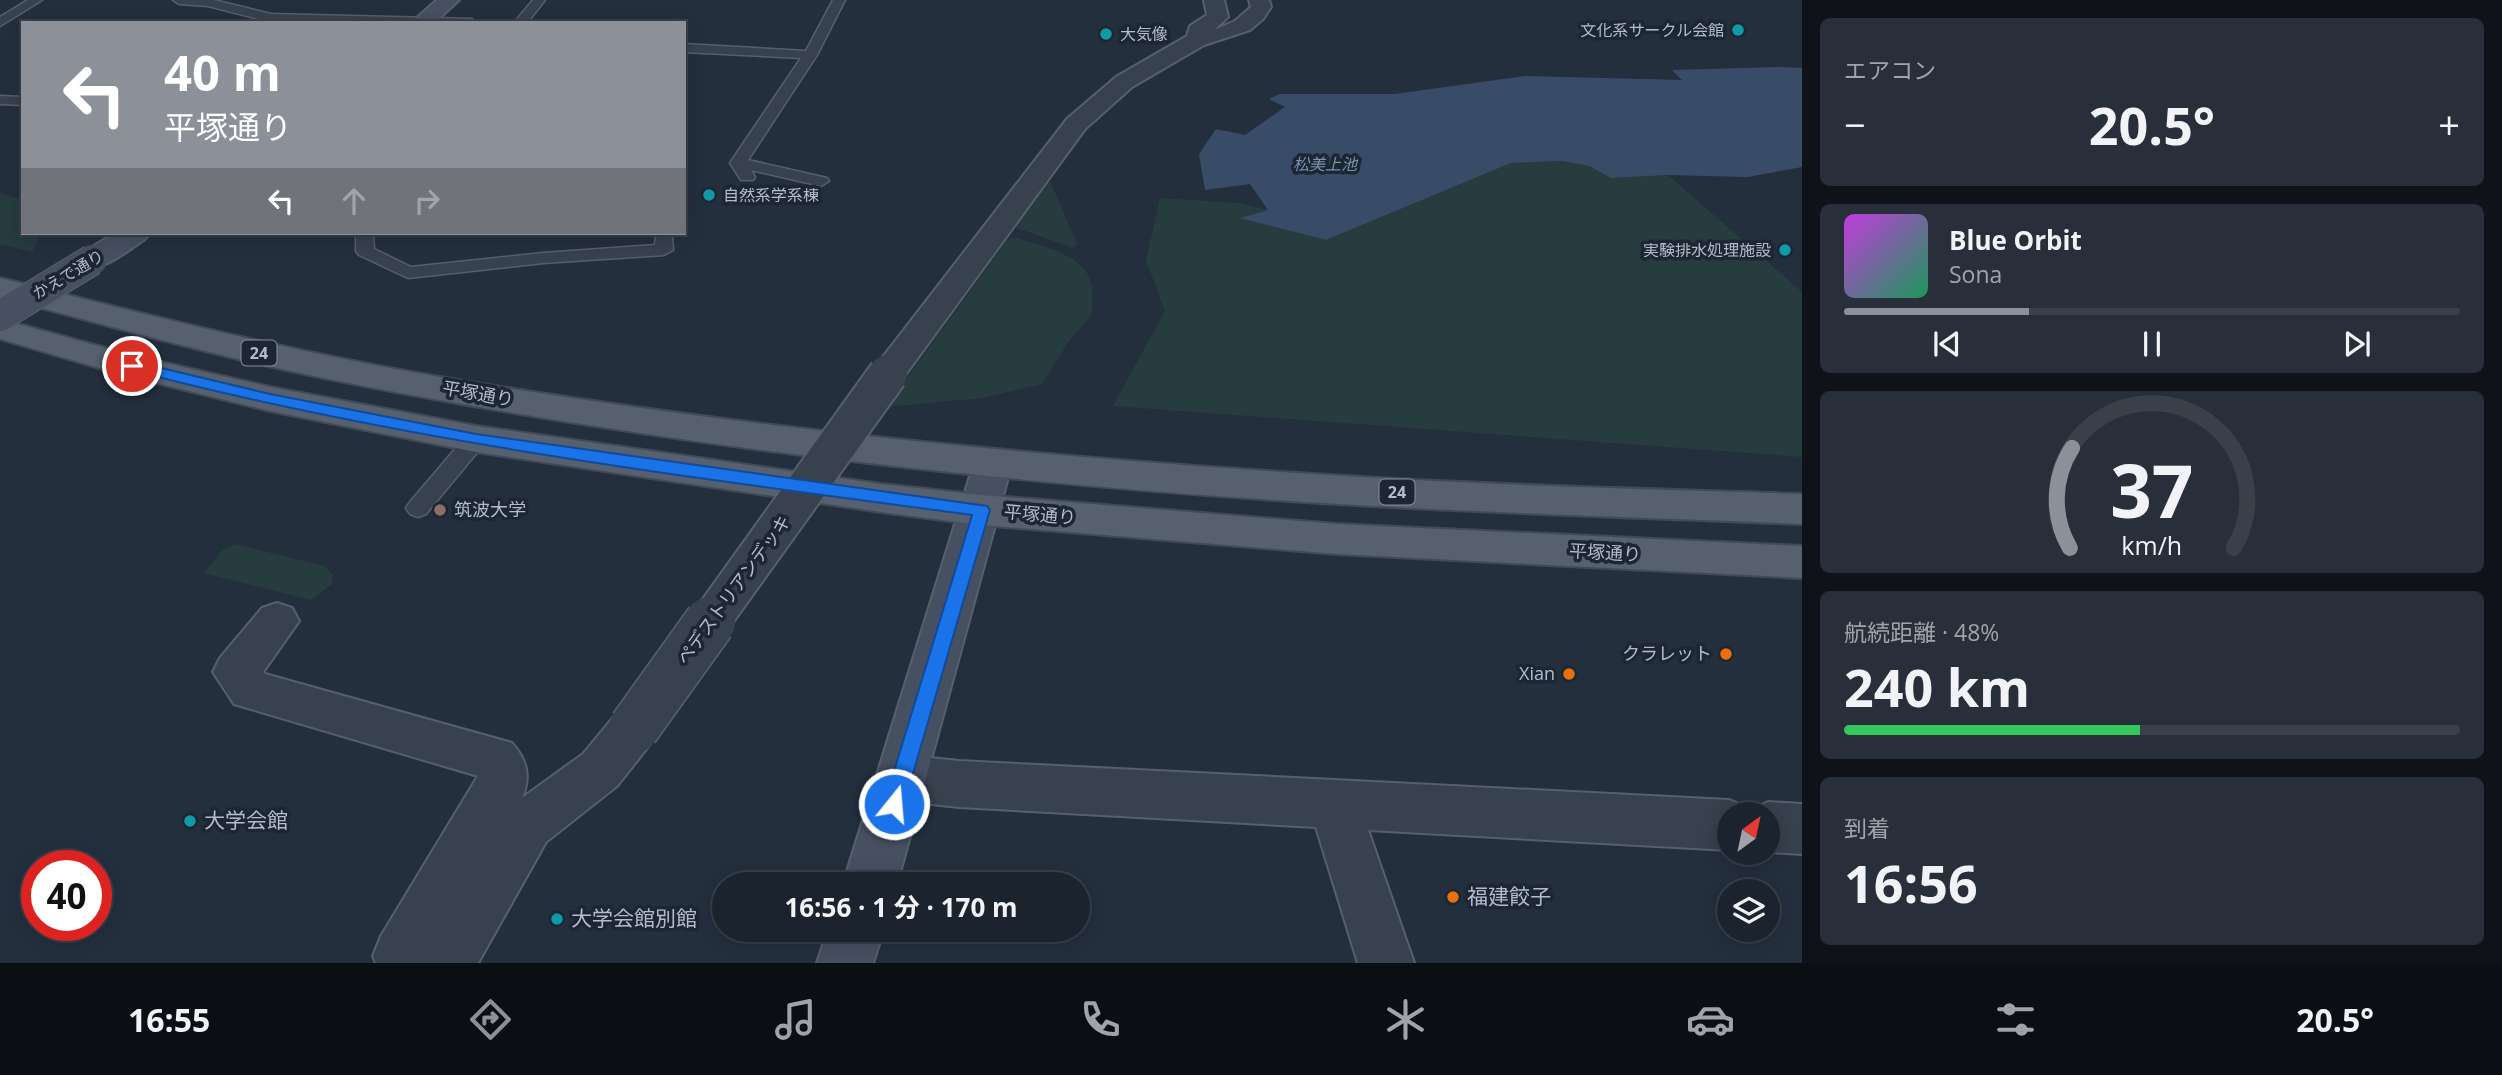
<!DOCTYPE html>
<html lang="ja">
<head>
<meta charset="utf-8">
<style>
  :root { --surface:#1b232e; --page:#282f3a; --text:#f1f3f6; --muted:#a0a4aa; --line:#39404a; --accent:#8c9099 }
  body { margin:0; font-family:"Open Sans","Noto Sans JP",sans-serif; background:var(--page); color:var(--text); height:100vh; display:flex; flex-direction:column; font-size:26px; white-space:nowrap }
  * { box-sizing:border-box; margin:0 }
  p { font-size:23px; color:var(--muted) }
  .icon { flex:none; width:38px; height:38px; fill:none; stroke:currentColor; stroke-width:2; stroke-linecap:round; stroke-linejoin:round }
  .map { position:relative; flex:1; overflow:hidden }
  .drawer { display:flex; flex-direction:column; gap:18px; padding:18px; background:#0f1319; width:700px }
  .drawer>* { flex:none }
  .banner { position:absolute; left:21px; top:21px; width:665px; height:214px; border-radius:0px; box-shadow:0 4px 18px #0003,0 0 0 2px var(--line); background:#8c9099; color:#fff; overflow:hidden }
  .needle { width:46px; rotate:33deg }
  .fabs { position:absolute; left:1717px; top:802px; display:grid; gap:14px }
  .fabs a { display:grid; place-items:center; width:63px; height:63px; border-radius:50%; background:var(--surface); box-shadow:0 4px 18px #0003,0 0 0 2px var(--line); font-size:35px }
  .speed { position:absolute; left:21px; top:850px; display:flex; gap:14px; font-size:35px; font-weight:700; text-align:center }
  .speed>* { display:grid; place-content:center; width:91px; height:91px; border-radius:50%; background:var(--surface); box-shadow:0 4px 18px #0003,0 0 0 2px var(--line); line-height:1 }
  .speed .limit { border:10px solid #d22; background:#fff; color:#111 }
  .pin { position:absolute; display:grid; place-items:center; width:60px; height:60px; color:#fff; margin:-30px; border:4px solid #fff; border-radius:50%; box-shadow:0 2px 7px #0007 }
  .me { position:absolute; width:77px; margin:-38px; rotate:17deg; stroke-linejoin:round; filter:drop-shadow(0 0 5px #0008) }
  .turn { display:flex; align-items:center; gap:24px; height:147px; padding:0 28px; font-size:32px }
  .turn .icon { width:91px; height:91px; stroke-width:2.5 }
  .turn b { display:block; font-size:49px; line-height:60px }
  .lanes { display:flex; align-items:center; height:66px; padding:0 28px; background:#0003; justify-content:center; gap:35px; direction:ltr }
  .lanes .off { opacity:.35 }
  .big { font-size:52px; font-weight:700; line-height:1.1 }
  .drawer .widget { flex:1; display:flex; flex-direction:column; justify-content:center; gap:10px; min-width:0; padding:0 24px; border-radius:10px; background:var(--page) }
  .drawer .dial { align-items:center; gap:0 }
  .dial svg { height:182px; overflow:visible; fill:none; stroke:var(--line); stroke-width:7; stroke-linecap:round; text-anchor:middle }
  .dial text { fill:var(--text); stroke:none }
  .song { display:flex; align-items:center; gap:21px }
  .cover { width:84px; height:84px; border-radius:10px; background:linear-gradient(135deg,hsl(290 70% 55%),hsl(150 70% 35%)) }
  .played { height:7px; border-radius:4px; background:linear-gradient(90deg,var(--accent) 30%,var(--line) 30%) }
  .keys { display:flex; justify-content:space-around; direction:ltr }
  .heat { display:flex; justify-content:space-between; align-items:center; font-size:38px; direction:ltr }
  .charge { height:10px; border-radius:5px; background:linear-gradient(90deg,#34c759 48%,var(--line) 0) }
  .trip { position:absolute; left:712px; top:872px; width:378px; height:70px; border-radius:35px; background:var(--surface); box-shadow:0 4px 18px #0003,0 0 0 2px var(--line); font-weight:700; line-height:70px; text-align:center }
  .tabs { display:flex; height:112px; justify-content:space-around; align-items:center; background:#0b0e12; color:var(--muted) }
  .tabs .icon { width:49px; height:49px }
  .tabs .on { color:var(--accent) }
  .tabs b { font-size:32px; color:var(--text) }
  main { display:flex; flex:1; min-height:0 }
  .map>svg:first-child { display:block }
  .green { fill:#263c3f }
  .water { fill:#394c67 }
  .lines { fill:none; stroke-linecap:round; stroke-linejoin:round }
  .lane-casing { stroke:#565f6c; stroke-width:3 }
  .street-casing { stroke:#565f6c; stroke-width:4 }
  .secondary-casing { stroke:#565f6c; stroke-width:4 }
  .primary-casing { stroke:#414a57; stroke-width:4 }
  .lane { fill:#38414e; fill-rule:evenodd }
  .street { fill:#38414e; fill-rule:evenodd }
  .secondary { fill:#465061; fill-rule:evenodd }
  .primary { fill:#56606e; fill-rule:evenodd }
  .street-bridge-far1-casing { stroke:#565f6c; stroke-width:42; stroke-linecap:butt }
  .street-bridge-casing { stroke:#565f6c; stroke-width:53; stroke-linecap:butt }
  .secondary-bridge-casing { stroke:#565f6c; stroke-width:32; stroke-linecap:butt }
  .street-bridge-far1 { stroke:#38414e; stroke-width:38 }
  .street-bridge { stroke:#38414e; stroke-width:50 }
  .secondary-bridge { stroke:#465061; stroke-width:30 }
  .route { fill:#1a73e8; stroke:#114b97; stroke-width:2 }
  .culture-dot { fill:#0f9aa8; stroke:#1d2633; stroke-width:2.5 }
  .education-dot { fill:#8d6e63; stroke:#1d2633; stroke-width:2.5 }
  .food-dot { fill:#e8710a; stroke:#1d2633; stroke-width:2.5 }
  .labels { text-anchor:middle; stroke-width:7; stroke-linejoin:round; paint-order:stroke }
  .far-poi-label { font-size:16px; fill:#b4bcc9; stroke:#1d2633; text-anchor:end }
  .far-water-label { font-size:16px; font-style:italic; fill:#7c92b1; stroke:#1d2633 }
  .far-street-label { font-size:16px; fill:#b4bcc9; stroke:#1d2633 }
  .shield { fill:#1d2633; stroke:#878f9c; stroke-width:2 }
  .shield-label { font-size:16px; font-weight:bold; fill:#b4bcc9 }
  .street-label { font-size:18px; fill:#b4bcc9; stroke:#1d2633 }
  .poi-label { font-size:18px; fill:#b4bcc9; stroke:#1d2633; text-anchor:end }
  .near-poi-label { font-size:21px; fill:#b4bcc9; stroke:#1d2633; text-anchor:start }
</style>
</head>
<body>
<main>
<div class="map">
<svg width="1802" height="963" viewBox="0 0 1802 963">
  <rect width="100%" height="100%" fill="#242f3e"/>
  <path class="green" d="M1562 161 1589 166 1611 178 1668 175 1802 292V457L1113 406 1165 311 1146 260 1160 198 1238 203 1269 210 1241 218 1326 240 1511 163Z
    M1045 180 1051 183 1077 244 1073 248 1017 228 1016 223Z
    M0 193 23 200V233H41L32 252 0 244Z
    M1014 237C1040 246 1086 253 1092 286 1093 295 1092 305 1092 314L1067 344 1042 384 982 398 886 407 1006 242Z
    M235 544 324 566 333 575 331 585 311 600 204 573 222 550Z"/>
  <path class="water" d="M1780 67 1802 68V167L1748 177 1668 175 1611 178 1589 166 1562 161 1511 163 1326 240 1240 218 1268 210 1250 184 1205 190 1199 154 1216 129 1245 135 1285 107 1269 99 1280 94H1395L1525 76 1682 80 1672 70Z"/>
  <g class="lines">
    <g class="lane-casing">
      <path id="lane" d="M28 0H42L0 26V17Z
        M173 0H214L271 14 472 19 478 23 271 22 208 6 179 4Z
        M533 0H545L527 23H514Z
        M833 0H845L817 55 748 160 827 178 829 181 821 186 751 170 755 177 753 180H741L730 163 801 58 684 52V44L806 51Z
        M0 96 23 97V105L0 104Z
        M356 233H373L374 249 411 267 543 253 655 245 656 233H672L673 250 664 255 543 263 408 278 359 255 356 251Z
        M476 431 484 434 487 439 484 444 426 514 418 517 410 514 406 508 410 502 468 434Z"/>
    </g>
    <g class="street-casing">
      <path id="street" d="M1204 0H1224L1228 17 1214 30 1235 21 1251 7 1249 0H1269L1271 7 1263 19 1250 30 1204 45 1132 87 1085 129 900 382 888 385 876 382 871 374 876 366 1067 119 1116 77 1187 36 1190 26 1207 15Z
        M277 603 292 608 299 621 263 672 265 674 512 743C527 760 531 777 522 798L583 754 617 713 634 707 651 713 658 728 651 743 617 786 546 842 478 963H376L373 956 381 936 478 776 234 704 213 672 220 658 262 608Z
        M903 755 959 761 1729 800 1747 807 1749 811 1768 802 1802 804V854L1768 852V814H1729V850L1368 830 1414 963H1358L1316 827 959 807 903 801 885 794 878 778 885 762Z"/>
    </g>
    <g class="secondary-casing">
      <path id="secondary" d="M437 0H459L434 23H411Z
        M115 233H150L145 239C126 251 105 272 81 266L77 260 81 254Z
        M993 450 1006 454 1012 463 897 884H843L974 463 980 454Z
        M828 929H884L873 963H817Z"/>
    </g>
    <g class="primary-casing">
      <path id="primary" d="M0 278C148 315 295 353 446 378 749 429 1056 459 1363 477 1509 486 1656 489 1802 494V524C1659 518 1515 514 1372 506 1019 486 666 447 319 377 212 355 106 325 0 297Z
        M0 319 135 356 270 387 476 426 881 484 981 495 1337 524 1802 546V578L1337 554 981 525 881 512 476 452 270 411 120 374 0 339Z"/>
    </g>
    <use href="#lane" class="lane"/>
    <use href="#street" class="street"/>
    <use href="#secondary" class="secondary"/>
    <use href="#primary" class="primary"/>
    <g class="street-bridge-far1-casing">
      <path id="street-bridge-far1" d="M709 623 888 374"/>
    </g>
    <g class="street-bridge-casing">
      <path id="street-bridge" d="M634 728 710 622"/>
    </g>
    <g class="secondary-bridge-casing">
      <path id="secondary-bridge" d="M0 316 92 260"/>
    </g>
    <use href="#street-bridge-far1" class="street-bridge-far1"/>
    <use href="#street-bridge" class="street-bridge"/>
    <use href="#secondary-bridge" class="secondary-bridge"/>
  </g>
  <path class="route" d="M132 361 270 394 476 434 987 506 990 510 902 811 894 814 887 811 884 804 972 515C688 477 404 442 127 369V363Z"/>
  <g class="culture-dot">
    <circle cx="1738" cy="30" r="7"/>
    <circle cx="1106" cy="34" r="7"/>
    <circle cx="709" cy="195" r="7"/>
    <circle cx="1785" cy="250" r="7"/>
    <circle cx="190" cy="821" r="7"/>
    <circle cx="557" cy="919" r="7"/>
  </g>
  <circle class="education-dot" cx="440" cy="510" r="7"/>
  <g class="food-dot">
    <circle cx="1726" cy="654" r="7"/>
    <circle cx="1569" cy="674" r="7"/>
    <circle cx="1453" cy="897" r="7"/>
  </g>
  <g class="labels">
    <g class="far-poi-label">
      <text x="1724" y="36">文化系サークル会館</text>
      <text x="1120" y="40" text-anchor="start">大気像</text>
      <text x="723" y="201" text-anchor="start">自然系学系棟</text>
      <text x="1771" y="256">実験排水処理施設</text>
    </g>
    <g class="far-water-label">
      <text x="1325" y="170">松美上池</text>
    </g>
    <g class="far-street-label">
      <text transform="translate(68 274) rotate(-31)" y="6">かえで通り</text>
    </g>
    <g class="shield">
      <rect x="241.5" y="340.5" width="35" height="25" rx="5"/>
      <rect x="1379.5" y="479.5" width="35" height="25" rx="5"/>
    </g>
    <g class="shield-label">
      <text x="259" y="359">24</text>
      <text x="1397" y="498">24</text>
    </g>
    <g class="street-label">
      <text transform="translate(478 394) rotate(10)" y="6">平塚通り</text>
      <text transform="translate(1040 515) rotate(5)" y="6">平塚通り</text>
      <text transform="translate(1605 553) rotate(3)" y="6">平塚通り</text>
      <text transform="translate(734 590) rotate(-54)" y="6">ペデストリアンデッキ</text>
    </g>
    <g class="poi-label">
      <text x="454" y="516" text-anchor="start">筑波大学</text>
      <text x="1712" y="660">クラレット</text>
      <text x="1555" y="680">Xian</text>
    </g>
    <g class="near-poi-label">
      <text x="204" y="828">大学会館</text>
      <text x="1467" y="904">福建餃子</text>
      <text x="571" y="926">大学会館別館</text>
    </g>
  </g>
</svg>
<div class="fabs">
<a><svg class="needle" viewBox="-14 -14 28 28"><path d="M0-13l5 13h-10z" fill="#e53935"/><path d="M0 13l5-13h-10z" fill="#a0a4aa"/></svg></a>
<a><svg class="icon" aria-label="layers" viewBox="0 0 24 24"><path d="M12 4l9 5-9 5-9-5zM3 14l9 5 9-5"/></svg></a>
</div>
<div class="speed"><div class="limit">40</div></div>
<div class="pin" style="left:132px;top:366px;background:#d93025"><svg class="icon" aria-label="arrive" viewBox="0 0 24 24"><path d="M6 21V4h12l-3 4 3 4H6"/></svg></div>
<svg class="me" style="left:894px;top:804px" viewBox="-20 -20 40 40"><circle r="17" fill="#1a73e8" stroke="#fff" stroke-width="3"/><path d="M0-11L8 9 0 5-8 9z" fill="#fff"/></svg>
<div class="trip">16:56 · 1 分 · 170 m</div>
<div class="banner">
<div class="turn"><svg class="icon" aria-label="left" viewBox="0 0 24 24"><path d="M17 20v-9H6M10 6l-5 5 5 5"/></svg><div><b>40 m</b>平塚通り</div></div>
<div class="lanes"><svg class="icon" aria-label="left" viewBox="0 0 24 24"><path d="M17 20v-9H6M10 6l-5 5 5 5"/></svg><svg class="icon off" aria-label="ahead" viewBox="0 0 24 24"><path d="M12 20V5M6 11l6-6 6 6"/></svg><svg class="icon off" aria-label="right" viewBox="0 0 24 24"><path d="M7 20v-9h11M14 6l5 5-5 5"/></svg></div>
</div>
</div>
<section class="drawer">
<div class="widget"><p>エアコン</p>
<div class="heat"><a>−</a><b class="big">20.5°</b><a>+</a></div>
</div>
<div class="widget">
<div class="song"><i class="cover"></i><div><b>Blue Orbit</b><p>Sona</p></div></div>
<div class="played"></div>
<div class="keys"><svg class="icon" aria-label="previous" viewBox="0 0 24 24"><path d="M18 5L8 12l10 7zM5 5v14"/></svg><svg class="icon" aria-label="pause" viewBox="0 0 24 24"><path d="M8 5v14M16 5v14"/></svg><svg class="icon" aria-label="next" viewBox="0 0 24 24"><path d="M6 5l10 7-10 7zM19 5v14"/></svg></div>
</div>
<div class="widget dial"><svg viewBox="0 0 100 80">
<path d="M14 69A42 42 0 1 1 86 69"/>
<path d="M14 69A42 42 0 0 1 15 25" stroke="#8c9099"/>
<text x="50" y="56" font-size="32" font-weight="700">37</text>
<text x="50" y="72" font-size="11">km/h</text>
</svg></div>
<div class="widget"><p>航続距離 · 48%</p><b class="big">240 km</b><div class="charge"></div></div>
<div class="widget"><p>到着</p><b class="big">16:56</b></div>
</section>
</main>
<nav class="tabs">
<b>16:55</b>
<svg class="icon on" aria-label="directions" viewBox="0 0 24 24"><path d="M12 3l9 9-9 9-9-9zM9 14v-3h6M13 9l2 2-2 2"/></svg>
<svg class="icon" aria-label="music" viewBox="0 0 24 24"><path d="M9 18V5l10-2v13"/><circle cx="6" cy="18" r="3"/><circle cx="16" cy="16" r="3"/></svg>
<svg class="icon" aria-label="phone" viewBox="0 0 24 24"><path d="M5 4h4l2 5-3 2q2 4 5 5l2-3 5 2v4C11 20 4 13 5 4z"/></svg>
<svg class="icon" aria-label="climate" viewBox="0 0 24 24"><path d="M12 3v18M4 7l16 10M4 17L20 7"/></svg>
<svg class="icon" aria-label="car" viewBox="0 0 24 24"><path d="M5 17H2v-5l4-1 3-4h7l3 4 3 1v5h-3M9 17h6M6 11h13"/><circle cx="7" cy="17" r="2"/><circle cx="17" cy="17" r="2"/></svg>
<svg class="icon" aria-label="filters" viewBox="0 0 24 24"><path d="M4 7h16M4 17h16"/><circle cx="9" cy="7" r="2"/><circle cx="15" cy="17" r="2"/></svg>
<b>20.5°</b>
</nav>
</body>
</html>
